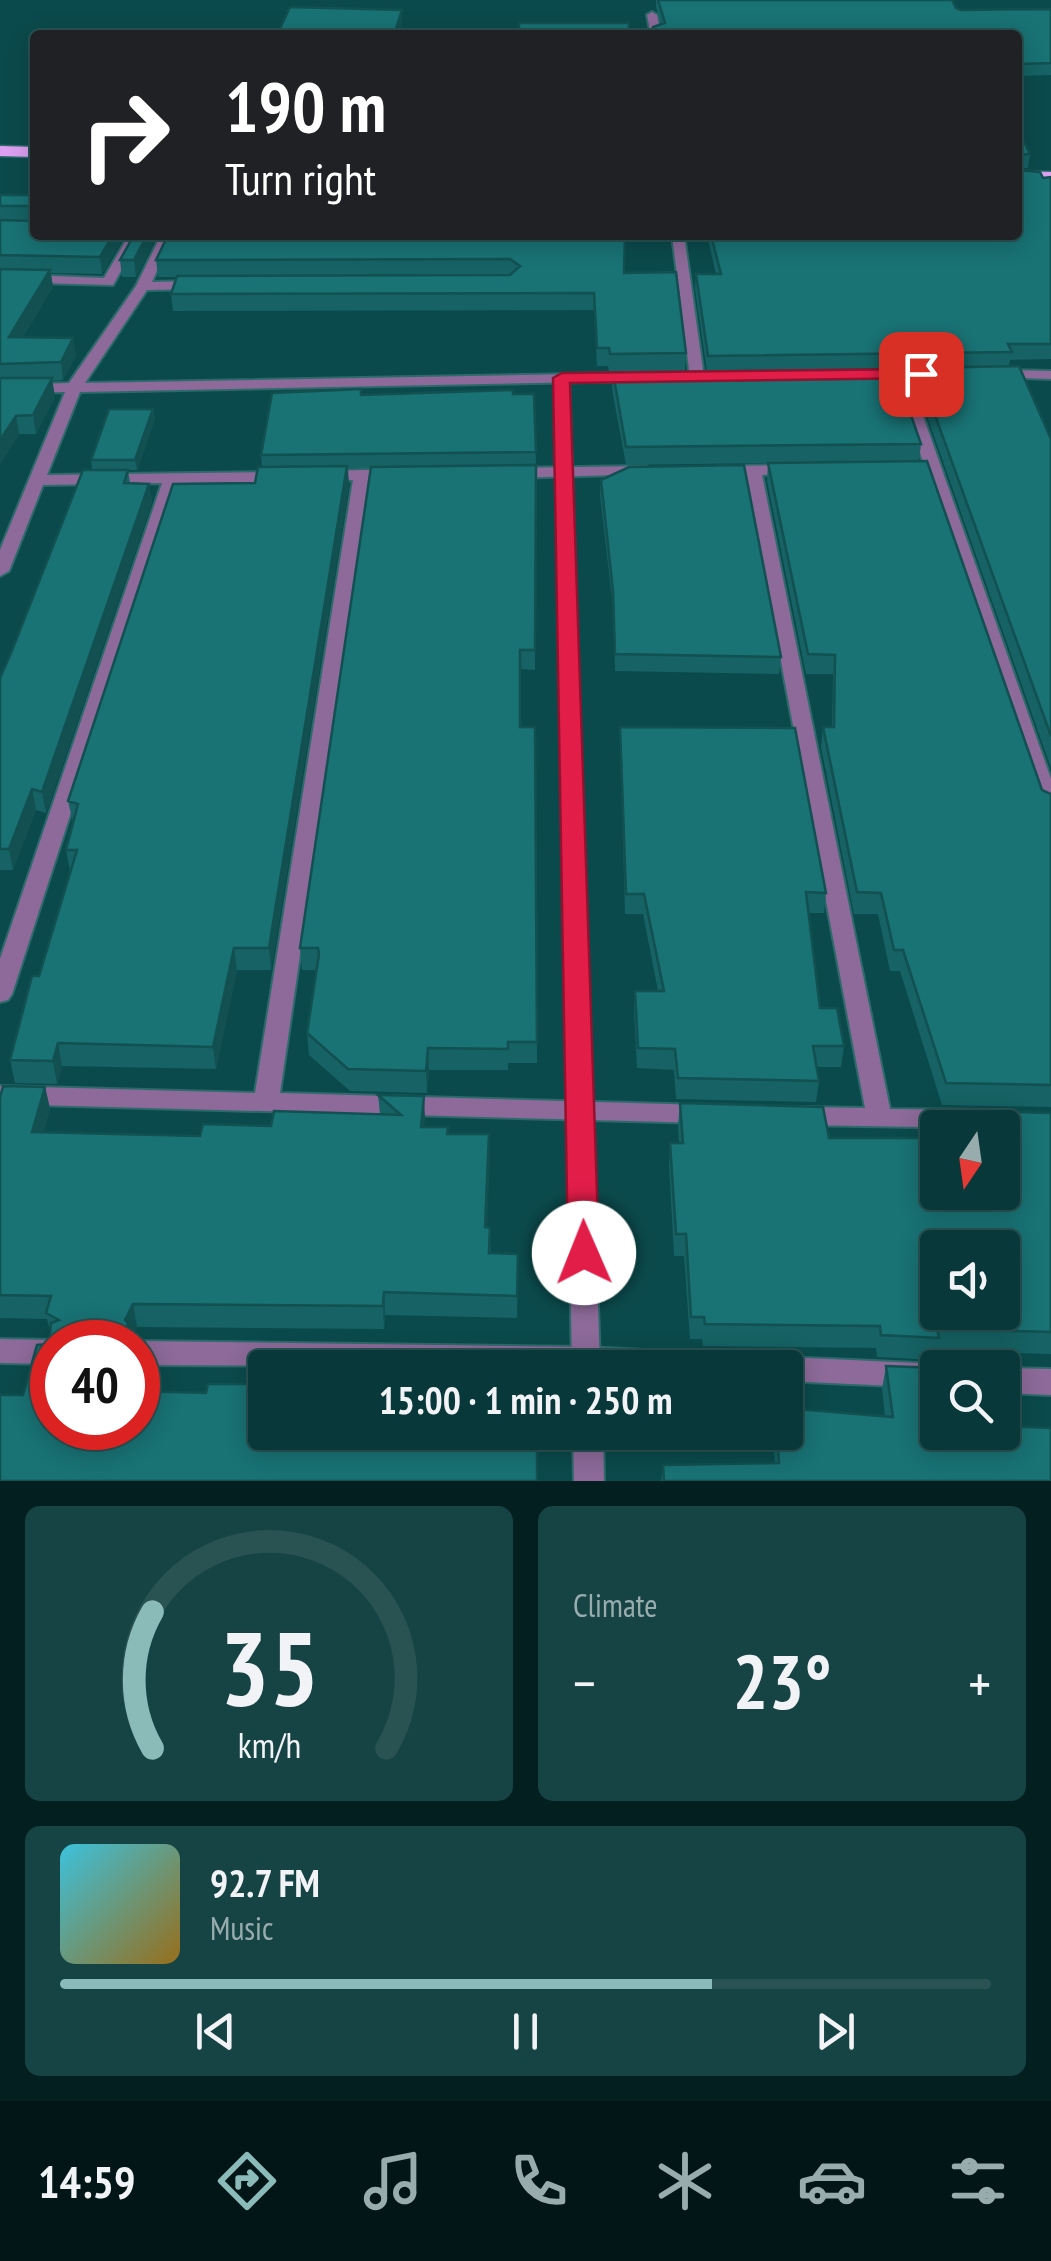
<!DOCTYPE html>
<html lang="en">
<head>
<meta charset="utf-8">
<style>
  :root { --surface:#083839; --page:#164344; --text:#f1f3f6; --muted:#98acae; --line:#295253; --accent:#8bbbb9 }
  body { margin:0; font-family:"PT Sans Narrow",sans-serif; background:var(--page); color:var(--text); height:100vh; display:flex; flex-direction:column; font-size:38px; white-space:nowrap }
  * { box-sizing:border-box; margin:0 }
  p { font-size:32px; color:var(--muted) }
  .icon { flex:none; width:55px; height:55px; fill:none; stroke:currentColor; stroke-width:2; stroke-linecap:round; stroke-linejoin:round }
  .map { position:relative; height:1481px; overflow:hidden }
  .panel { display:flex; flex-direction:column; gap:25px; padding:25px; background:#041f1f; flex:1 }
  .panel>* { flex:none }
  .top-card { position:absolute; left:30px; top:30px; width:992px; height:210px; border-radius:10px; box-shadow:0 5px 25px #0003,0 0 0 2px var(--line); background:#202124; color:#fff; overflow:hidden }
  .needle { width:65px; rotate:193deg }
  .controls { position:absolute; left:920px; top:1110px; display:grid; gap:20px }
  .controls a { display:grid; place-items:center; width:100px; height:100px; border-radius:10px; background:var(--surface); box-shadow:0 5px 25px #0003,0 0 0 2px var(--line); font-size:50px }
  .speed { position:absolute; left:30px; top:1320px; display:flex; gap:20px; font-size:50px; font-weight:700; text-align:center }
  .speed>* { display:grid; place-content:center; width:130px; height:130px; border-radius:50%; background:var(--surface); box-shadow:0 5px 25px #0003,0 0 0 2px var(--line); line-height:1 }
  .speed .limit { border:15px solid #d22; background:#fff; color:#111 }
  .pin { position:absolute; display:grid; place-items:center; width:85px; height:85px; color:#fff; margin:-42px; border-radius:20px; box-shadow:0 5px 15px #0006 }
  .me { position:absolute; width:110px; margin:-55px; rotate:359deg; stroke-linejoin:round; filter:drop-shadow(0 0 8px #0008) }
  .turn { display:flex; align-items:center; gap:35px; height:210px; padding:0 30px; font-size:45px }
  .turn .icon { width:130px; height:130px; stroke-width:2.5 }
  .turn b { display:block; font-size:70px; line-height:85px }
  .big { font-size:75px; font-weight:700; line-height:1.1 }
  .panel .tile { flex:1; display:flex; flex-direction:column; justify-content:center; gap:15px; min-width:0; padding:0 35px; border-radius:15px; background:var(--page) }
  .panel .dial { align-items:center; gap:0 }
  .dial svg { height:260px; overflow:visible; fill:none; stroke:var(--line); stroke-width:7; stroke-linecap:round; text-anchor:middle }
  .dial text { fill:var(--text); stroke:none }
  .song { display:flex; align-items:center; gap:30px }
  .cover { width:120px; height:120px; border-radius:15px; background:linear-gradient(135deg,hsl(190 70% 55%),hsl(40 70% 35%)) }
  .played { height:10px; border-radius:5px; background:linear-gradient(90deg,var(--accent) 70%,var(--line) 70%) }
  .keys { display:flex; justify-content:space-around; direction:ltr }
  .heat { display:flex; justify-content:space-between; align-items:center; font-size:55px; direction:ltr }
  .panel .tiles { flex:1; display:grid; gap:25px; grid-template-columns:1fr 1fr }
  .tile:last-child { grid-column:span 2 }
  .trip { position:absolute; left:248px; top:1350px; width:555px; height:100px; border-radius:10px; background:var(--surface); box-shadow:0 5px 25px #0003,0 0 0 2px var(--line); font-weight:700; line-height:100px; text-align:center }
  .tabs { display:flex; height:160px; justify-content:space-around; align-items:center; background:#031617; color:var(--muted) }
  .tabs .icon { width:70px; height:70px }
  .tabs .on { color:var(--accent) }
  .tabs b { font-size:45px; color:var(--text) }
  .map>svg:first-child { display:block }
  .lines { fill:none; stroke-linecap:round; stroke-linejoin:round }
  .service-casing { stroke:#2e6a6c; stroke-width:4 }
  .minor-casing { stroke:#2e6a6c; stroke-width:4 }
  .tertiary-casing { stroke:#2e6a6c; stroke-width:4 }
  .trunk-casing { stroke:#2e6a6c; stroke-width:3 }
  .service { fill:#8d6a99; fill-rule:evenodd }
  .minor { fill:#8d6a99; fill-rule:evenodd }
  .tertiary { fill:#8d6a99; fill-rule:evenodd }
  .trunk { fill:#dc9ff1; fill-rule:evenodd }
  .wall { fill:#166264 }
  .shaded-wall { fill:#125051 }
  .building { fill:#197274; stroke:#125051; stroke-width:2.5; fill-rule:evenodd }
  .route { fill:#e11d48; stroke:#92132f; stroke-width:2.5 }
</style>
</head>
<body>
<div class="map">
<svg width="1051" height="1481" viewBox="0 0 1051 1481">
  <rect width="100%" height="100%" fill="#0b4a4c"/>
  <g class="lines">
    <g class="service-casing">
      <path id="service" d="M129 235H141L113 285 0 282V274L104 278Z"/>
    </g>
    <g class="minor-casing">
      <path id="minor" d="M652 12 657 15 661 35H651L647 15Z
        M161 235H173L152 282 198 281 205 285 198 289 147 290 85 383 638 373 645 377 638 381 80 392 47 475 281 472 289 477 281 482 178 483 12 994 8 1000 0 1002V959L162 483 43 485 9 571 0 576V550L65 392 0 393V385L69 383 136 286Z
        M672 235H684L704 377 697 381 690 377Z
        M943 370 948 371V377L910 379 1051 779V815L1041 809 895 379H872L865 375 872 371Z
        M997 370 1051 371V379L992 377V371Z
        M791 465 799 470 797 473 762 475 890 1109 978 1110 987 1113 991 1120 984 1128 802 1125 793 1123 789 1116 793 1109 802 1107 865 1108 746 475 720 476 712 471 720 466Z
        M646 466 654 471 652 474 510 478 502 473 510 468Z
        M362 470H396L404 475 396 480H369L280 1093 703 1105 712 1107 716 1114 712 1121 703 1123 0 1104V1086L255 1093 353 480 325 481 317 476 325 471Z
        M0 1339 52 1340 60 1342H52V1364L0 1363Z
        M138 1341 586 1347 760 1356 770 1359 773 1364 785 1357 938 1364 948 1368H938V1388L785 1381V1368L138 1365V1342H133Z
        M1002 1368 1051 1369V1395L1002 1393Z"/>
    </g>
    <g class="tertiary-casing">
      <path id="tertiary" d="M562 374 569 378 600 1368H572L555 378Z
        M573 1432H603L604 1481H574Z"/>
    </g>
    <g class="trunk-casing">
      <path id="trunk" d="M0 146 35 147V157L0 156Z
        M1018 171 1051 172V182L1018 181Z"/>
    </g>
    <use href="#service" class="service"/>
    <use href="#minor" class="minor"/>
    <use href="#tertiary" class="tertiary"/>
    <use href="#trunk" class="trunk"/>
  </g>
  <path class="wall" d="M656 0H952L956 8 961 10 1051 9V75L1018 76V35H653V27L661 24 656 7Z
    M1018 130 1030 154 1028 168H1018Z
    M1051 177V359L1010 360 1009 366 1051 439V768L916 385 918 369 707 371 695 289 696 274H716L707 235H1018L1043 178Z
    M35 186V235H125L102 274 51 273 53 287 23 337 73 338 76 356 63 380 52 381 55 397 36 434H19L0 464V195H29Z
    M134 235H157L136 277H122L120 260Z
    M625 235 624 273 686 353 685 371 609 372 608 366H597L594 310 173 311 171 294 177 277H158L156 260Z
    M613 373 921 444 919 461 1042 790 1051 794V1107L942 1105 900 971H890L878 914H854L821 747 823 727H832L833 674H806L767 481 768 463 626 465 612 389Z
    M534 394 536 465 535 670 520 669V727H535L537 1063H508V1070H429L427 1093 350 1091 309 1055 307 1033 316 970H302L300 948 371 468H348L349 485 271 970H237L216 1069 62 1066 57 1084 15 1083 10 1060 39 976 70 871 66 850 73 822 68 801 255 483 262 467 261 455 362 395Z
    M153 409 155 419 137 470H128L130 483 149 484 152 502 46 813 36 810 13 870H0V678L92 470 91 460Z
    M601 480 781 657 779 674 615 671 613 608 600 495Z
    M620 727 826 893 824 913H808L820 1008 844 1046 841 1067H816L819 1081 816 1102 676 1099 674 1070 637 1068 634 1011 635 991H658L643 914H625Z
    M3 1086 45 1087 50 1109 43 1133 200 1136 203 1124 271 1126 274 1111 380 1114 378 1095 424 1096V1127H448L449 1134H489L487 1228H490L491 1253 518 1254 517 1318 385 1315 384 1329 137 1327 131 1339 132 1342H52V1428H138V1391L206 1393 208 1384H252L254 1401H265V1432H537V1481H0V1395H23L37 1345 49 1344 50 1331 47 1319 0 1318V1098Z
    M680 1103 829 1138 938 1192 1002 1128H949L952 1110 1051 1113V1354L936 1351 934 1360 877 1357 876 1348 703 1346 702 1339H690L684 1256H674L669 1165 670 1143H679L678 1125Z
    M886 1366 938 1432 1051 1481H661L663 1465 775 1463 773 1432H785L885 1416 882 1389Z"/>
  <path class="shaded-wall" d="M402 10V27L400 35H394Z
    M113 235H125L102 274 100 257Z
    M147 235H157L136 277 134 260Z
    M50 270 53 287 12 355 9 337Z
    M73 338 76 356 63 380 61 362Z
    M52 378 55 397 36 434 33 415Z
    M153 409 155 419 137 470 135 460Z
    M16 416 19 434 0 464V440Z
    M347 466 349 485 271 970 269 948Z
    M149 484 152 502 46 813 42 792Z
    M32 789 36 810 13 870 9 849Z
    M234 948 237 970 216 1069 213 1047Z
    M58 1043 62 1066 57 1084 53 1061Z
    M428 1048 429 1070 427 1093 426 1071Z
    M45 1087 50 1109 37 1155 32 1132Z
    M424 1096 425 1119 422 1150 421 1127Z
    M489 1134 490 1157 486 1250 485 1227Z
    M384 1292 385 1315 384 1329 383 1306Z
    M133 1304 137 1327 131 1339 132 1342H123L125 1320Z"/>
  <path class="building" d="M658 0H952L956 8 961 10 1051 9V63L1018 64V35H655L653 27 665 23Z
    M290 7 402 10 394 35H277Z
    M519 23H629V35H519Z
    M1018 130 1030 154 1018 155Z
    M1018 170 1040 172 1043 178 1051 177V344H1008L1012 352 708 356 696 274H721L711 235H1018Z
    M35 186V209L32 206H0V195H29Z
    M35 214V235H113L100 257 0 255V220L32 221Z
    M134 235H147L134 260H120Z
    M168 235H625L624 273 676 272 686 353 610 354 609 348H597L594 293 171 294 177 276 510 275 520 266 510 259 156 260Z
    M0 269 50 270 9 337 73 338 61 362 0 364Z
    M1019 366 1051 439V736L918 368Z
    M895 369 921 444 626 447 613 373Z
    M0 378H52L33 415 16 416 0 440Z
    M361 389V395L513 390V394H534L536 452 261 455 272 393Z
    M109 409H153L135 460H91Z
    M927 461 1042 790 1051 794V1085L946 1083 903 950H894L881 893 857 892 823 727H834L835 655 808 654 768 463Z
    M536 465 535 650H520V727H535L537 1042H508V1049L428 1048 426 1071 348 1069 307 1033 319 954 318 948H300L371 467Z
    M744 465 781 657 615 654 613 591 601 480 629 467Z
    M347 466 269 948H234L213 1047 58 1043 53 1061 10 1060 32 976H39L77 850H66L78 804 68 801 173 484 255 483 258 467Z
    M83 470H128L124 483 149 484 42 792 32 789 9 849H0V678L11 653Z
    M620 727 795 728 826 893 806 892 820 1008H837L844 1046H813L819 1081 678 1078 675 1049 638 1048 635 991H664L644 894H626Z
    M3 1086 45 1087 32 1132 200 1136 203 1124 271 1126 274 1111 401 1115 378 1095 424 1096 421 1127H448L447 1134H489L485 1227 490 1228 489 1253 518 1254 517 1296 384 1292 383 1306 133 1304 125 1320 128 1323 123 1342H52V1428H138V1391L206 1393 208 1384H252L249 1401H265V1432H537V1481H0V1395H23L37 1345 49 1344 51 1323 59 1320 46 1313 51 1296 0 1295V1098Z
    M680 1103 823 1107 829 1138H938V1192H1002V1128H956L952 1110 1051 1113V1332L937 1329 939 1338 881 1335 880 1326 705 1324 704 1317H691L686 1234H676L670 1143H683ZM938 1248H1002V1312H938Z
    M886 1366 938 1368V1432H1002V1426L1051 1428V1481H664L663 1465 779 1463 777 1432H785V1408L893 1417Z"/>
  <path class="route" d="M921 369 927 371V378L570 383 599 1253 595 1262 584 1265 573 1262 568 1253 553 378 562 373Z"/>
</svg>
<div class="controls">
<a><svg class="needle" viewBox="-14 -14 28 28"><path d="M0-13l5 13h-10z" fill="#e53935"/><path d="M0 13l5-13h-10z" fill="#98acae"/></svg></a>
<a><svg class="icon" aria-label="sound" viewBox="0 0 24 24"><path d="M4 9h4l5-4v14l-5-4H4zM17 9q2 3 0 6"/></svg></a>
<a><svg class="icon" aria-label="search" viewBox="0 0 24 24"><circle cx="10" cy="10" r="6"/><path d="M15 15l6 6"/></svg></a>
</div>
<div class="speed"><div class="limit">40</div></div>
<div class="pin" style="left:921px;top:374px;background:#d93025"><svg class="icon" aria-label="arrive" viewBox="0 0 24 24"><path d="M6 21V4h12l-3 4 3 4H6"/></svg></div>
<svg class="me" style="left:584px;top:1253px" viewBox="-20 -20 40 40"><circle r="19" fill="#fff"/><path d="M0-13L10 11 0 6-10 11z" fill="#e11d48"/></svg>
<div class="trip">15:00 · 1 min · 250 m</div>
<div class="top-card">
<div class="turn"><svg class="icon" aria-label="right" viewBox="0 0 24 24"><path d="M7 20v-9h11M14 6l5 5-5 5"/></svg><div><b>190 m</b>Turn right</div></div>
</div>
</div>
<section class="panel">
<div class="tiles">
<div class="tile dial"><svg viewBox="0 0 100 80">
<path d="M14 69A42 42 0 1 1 86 69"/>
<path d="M14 69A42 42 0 0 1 14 27" stroke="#8bbbb9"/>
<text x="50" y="56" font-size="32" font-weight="700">35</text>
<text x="50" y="72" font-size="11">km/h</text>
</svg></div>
<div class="tile"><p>Climate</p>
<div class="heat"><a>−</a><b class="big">23°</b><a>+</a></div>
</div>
<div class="tile">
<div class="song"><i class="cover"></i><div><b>92.7 FM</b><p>Music</p></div></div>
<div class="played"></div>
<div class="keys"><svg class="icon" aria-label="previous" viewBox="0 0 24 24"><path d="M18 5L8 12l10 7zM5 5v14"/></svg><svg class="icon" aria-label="pause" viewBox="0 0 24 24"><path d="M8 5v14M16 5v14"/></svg><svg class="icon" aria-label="next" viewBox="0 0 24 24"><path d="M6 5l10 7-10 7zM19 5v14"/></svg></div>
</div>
</div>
</section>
<nav class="tabs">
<b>14:59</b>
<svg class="icon on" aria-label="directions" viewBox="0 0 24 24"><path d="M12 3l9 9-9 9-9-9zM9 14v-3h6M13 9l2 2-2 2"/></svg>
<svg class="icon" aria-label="music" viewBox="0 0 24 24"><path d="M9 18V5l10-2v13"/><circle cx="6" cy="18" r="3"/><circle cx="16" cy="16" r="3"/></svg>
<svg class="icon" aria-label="phone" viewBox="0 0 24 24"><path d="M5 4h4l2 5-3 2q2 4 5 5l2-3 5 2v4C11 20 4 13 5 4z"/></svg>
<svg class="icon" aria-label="climate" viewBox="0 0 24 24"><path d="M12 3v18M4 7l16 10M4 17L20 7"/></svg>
<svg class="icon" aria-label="car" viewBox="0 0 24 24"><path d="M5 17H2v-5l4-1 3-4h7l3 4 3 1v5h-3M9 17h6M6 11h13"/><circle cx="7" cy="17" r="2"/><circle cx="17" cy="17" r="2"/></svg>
<svg class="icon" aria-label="filters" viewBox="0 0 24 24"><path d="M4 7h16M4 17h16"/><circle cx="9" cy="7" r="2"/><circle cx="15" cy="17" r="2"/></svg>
</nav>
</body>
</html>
